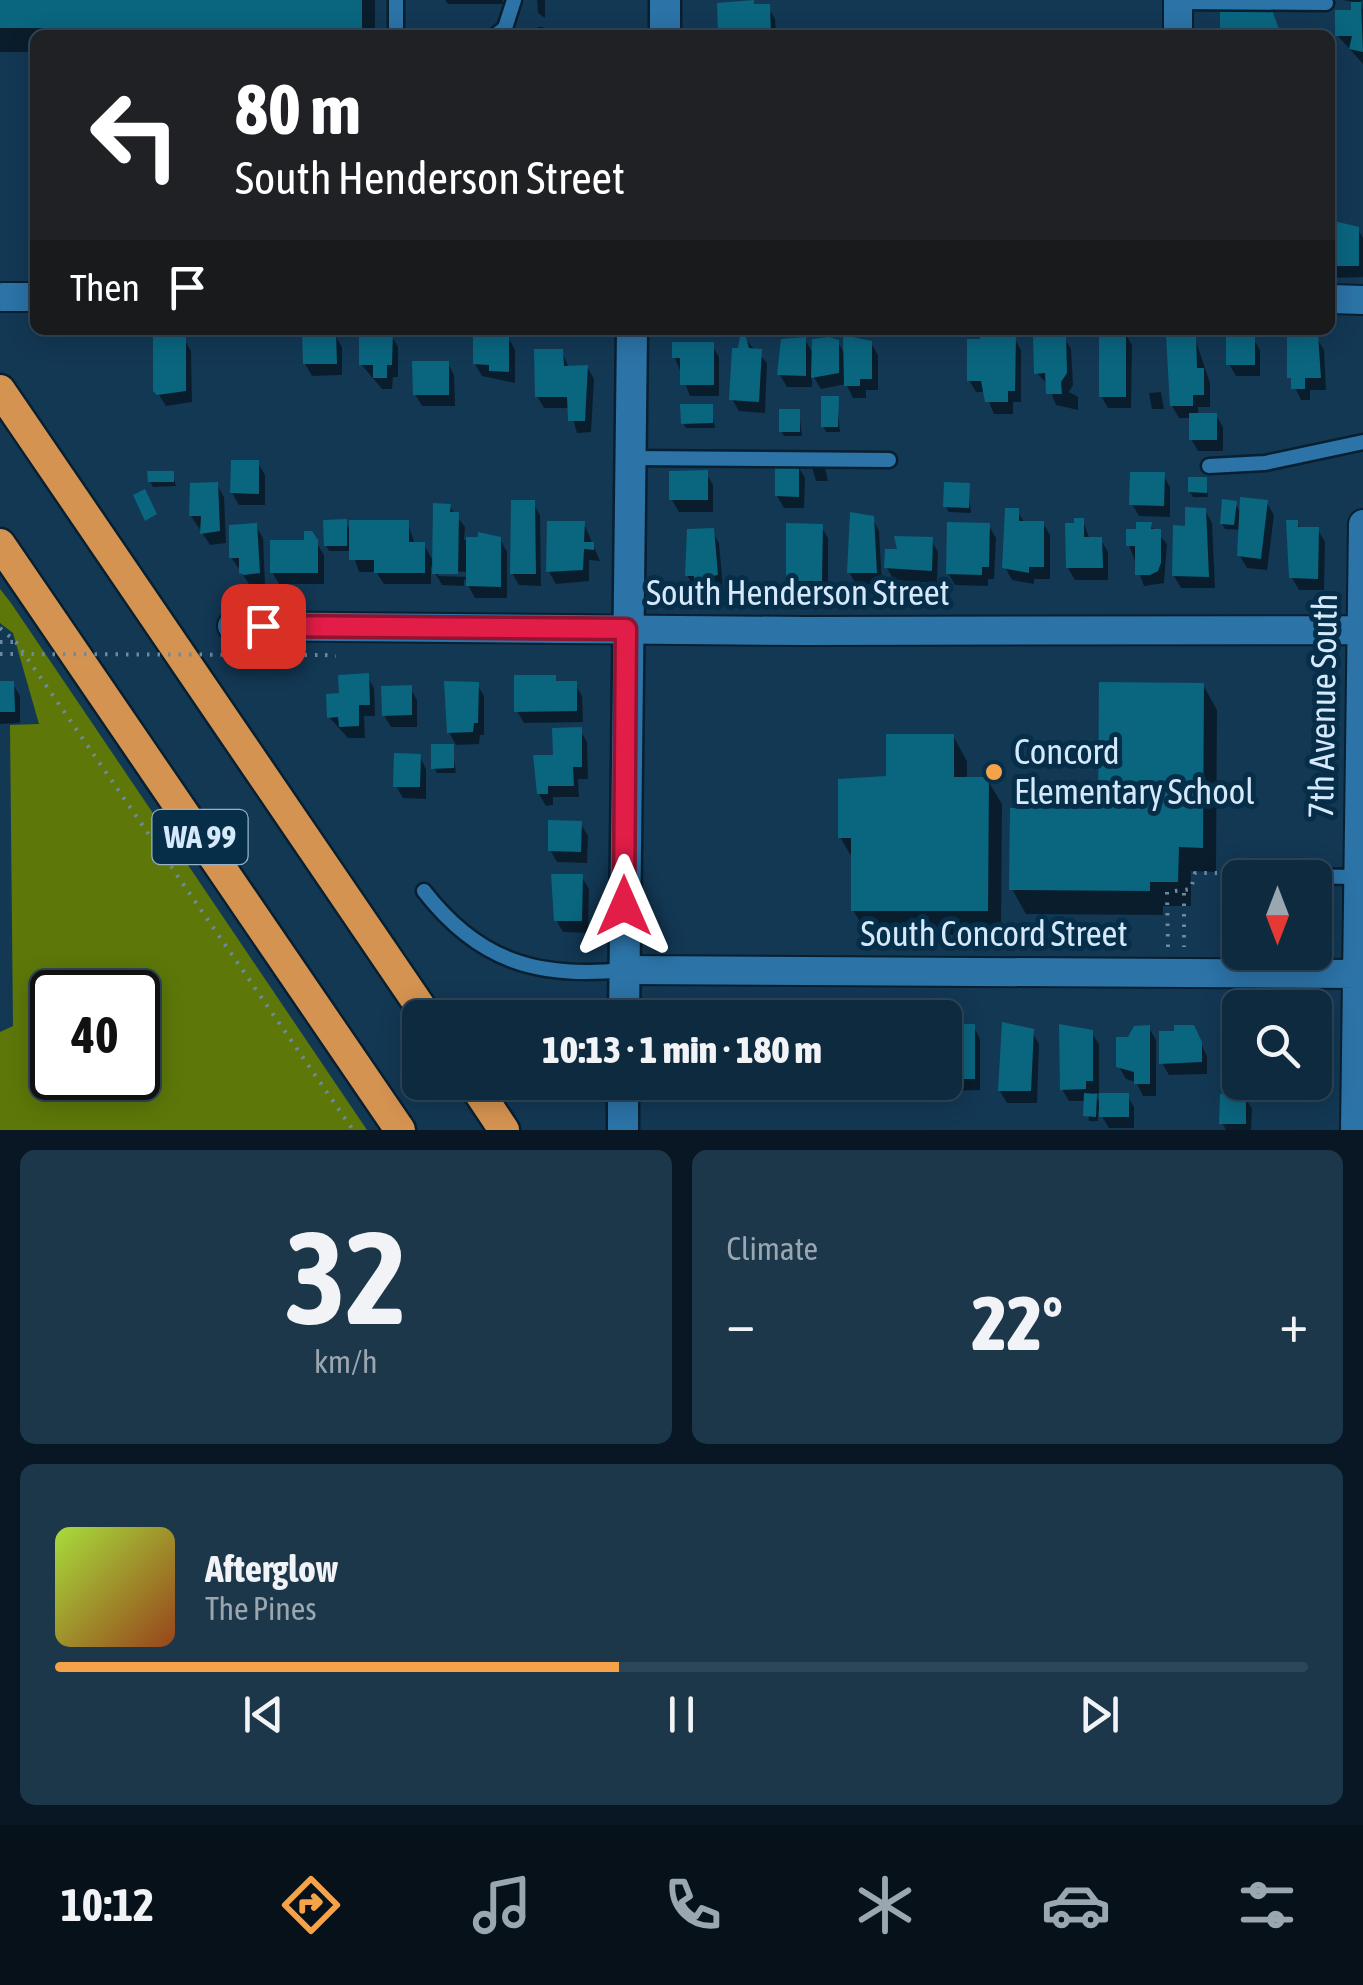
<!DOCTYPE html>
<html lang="en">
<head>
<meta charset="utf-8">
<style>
  :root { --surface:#0e2a3f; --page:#1c364a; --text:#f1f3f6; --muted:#9ba7b0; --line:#2e4659; --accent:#f6a248 }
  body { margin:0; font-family:"Asap Condensed",sans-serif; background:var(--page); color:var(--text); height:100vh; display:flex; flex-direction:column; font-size:38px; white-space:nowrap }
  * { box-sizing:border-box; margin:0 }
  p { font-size:32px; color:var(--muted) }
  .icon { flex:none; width:55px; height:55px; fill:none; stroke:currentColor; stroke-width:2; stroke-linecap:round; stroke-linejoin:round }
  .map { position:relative; height:1130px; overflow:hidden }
  .drawer { display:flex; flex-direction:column; gap:20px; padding:20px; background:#081723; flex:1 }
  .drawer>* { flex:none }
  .hud { position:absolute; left:30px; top:30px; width:1305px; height:305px; border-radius:15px; box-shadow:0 5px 25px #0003,0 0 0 2px var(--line); background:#202124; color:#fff; overflow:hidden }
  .needle { width:65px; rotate:180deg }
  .buttons { position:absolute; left:1222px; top:860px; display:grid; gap:20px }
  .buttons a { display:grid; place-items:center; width:110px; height:110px; border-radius:15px; background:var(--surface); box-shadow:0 5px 25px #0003,0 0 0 2px var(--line); font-size:50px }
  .speed { position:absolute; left:30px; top:970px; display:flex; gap:20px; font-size:50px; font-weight:700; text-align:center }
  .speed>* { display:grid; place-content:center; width:130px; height:130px; border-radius:50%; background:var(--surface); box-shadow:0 5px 25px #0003,0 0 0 2px var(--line); line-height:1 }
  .speed .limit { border:5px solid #111; border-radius:15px; background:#fff; color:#111 }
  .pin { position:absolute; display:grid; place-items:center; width:85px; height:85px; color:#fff; margin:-42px; border-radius:20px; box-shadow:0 5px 15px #0006 }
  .me { position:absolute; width:110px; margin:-55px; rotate:0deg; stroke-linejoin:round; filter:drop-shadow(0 0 8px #0008) }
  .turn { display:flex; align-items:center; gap:35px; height:210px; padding:0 40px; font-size:45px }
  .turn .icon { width:130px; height:130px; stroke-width:2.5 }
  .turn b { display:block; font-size:70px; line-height:85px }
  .then { display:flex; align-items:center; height:95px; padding:0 40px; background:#0003; gap:20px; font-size:38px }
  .big { font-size:75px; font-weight:800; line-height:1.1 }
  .drawer .widget { flex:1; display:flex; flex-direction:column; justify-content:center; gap:15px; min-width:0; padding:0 35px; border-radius:15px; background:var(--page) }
  .drawer .dial { align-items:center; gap:0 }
  .dial b { font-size:130px; line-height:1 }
  .song { display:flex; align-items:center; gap:30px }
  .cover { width:120px; height:120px; border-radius:15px; background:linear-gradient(135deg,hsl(80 70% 55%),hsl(20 70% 35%)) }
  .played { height:10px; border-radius:5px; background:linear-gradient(90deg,var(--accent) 45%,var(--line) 45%) }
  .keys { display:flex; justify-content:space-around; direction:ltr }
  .heat { display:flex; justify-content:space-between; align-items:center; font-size:55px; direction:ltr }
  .drawer .tiles { flex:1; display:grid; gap:20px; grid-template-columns:1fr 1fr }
  .widget:last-child { grid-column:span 2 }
  .trip { position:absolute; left:402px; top:1000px; width:560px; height:100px; border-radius:15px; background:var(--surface); box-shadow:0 5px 25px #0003,0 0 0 2px var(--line); font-weight:800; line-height:100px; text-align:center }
  .dock { display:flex; height:160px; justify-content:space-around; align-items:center; background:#061119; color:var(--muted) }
  .dock .icon { width:70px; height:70px }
  .dock .on { color:var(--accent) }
  .dock b { font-size:45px; color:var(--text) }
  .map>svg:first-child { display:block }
  .forest { fill:#5d7809; fill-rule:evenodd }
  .shadow { fill:#0007; fill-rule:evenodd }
  .building { fill:#0a657f }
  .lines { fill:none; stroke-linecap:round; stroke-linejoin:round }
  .lane-casing { stroke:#081f30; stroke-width:19 }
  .street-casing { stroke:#081f30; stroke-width:32 }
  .secondary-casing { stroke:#081f30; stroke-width:35 }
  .highway-casing { stroke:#081f30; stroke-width:35 }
  .path { stroke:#6d8aa1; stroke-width:4; stroke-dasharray:2.5 8; stroke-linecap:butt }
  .lane { stroke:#2c73a7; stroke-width:14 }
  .street { stroke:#2c73a7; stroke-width:28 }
  .secondary { stroke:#2c73a7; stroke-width:30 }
  .highway { stroke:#d59351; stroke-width:30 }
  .path-bridge { stroke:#6d8aa1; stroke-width:4; stroke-dasharray:2.5 8; stroke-linecap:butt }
  .route-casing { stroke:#92132f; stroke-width:25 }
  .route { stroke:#e11d48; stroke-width:18 }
  .poi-dot { fill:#f6a248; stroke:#072e49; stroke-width:4 }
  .labels { text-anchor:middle; stroke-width:10; stroke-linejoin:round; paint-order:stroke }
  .shield { fill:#072e49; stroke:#97b1c6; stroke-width:2.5 }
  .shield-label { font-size:32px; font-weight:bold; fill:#d5e9fb }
  .street-label { font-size:35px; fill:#d5e9fb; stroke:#072e49 }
  .poi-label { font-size:35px; fill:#d5e9fb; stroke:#072e49; text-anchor:start }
</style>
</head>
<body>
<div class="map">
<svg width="1363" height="1130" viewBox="0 0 1363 1130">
  <rect width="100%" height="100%" fill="#133854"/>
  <path class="forest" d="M0 589 11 603 367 1130H0V1032L13 1026 10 725 39 724 13 633 0 623ZM52 992H138V1078H52Z"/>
  <path class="shadow" d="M0 0H375V35H35V52H0Z
    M445 0H503V4H448Z
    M537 0H545V18L538 13Z
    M1343 0H1363L1359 2 1363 10V64L1337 35 1353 13V2Z
    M755 7H768L775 19 776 35H720Z
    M538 27H543L546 35H536Z
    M1330 229H1358L1363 238V277L1333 278Z
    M1125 333 1132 345 1131 408H1108L1101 396Z
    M335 335 342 347V375L312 376 305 364Z
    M391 335 398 347V377H393L392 389H382L361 364Z
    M491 337H508L515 350V383L482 376 475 364Z
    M1064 337 1071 349 1073 385 1069 392 1078 397V410L1056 405 1048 385 1037 373Z
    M1316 337 1324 350 1326 390H1310V400H1301L1290 377Z
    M1014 338 1021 350V402H1013V414H994L985 392H976L969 380Z
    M1195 338 1210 383V407H1198V415H1216L1223 427V451H1198L1191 439V418H1179L1172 406Z
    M1253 338 1260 350V376H1236L1229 364Z
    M184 339 191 351 192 402 166 406 156 390Z
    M745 339 767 363 765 413 739 411 732 399Z
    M805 340 814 355 838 342 846 357 871 343 878 355V390H866V398H853L846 384 821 389 812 374V387H787L780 375Z
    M712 345 719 357V396H690L675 358Z
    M562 352 569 368 587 367 594 379 591 432 577 433 570 408H544L537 396Z
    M448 363 454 375 455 406H422L415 394Z
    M1161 392 1164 409H1152L1149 393Z
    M837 398 840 432H826L823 426Z
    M711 406 715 428H686L683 423Z
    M799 411 802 436H784L781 431Z
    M258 463 265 475V505H239L232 493Z
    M798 466 805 478 804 508H784L777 496Z
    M812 467H825L828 481H816Z
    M706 473 713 485V512H679L672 500Z
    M173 474 176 486 153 487 150 481Z
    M1163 475 1170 487V517L1139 516 1132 504Z
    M1206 480 1208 497H1193L1190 492Z
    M217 485 224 497 226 543 210 545 191 516Z
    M968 486 971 513 949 512 946 507Z
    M533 503 540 515 541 586 519 585 512 573Z
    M1235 503 1242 515 1267 503 1274 515 1267 570 1247 568 1240 556 1241 530 1225 529 1222 524Z
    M449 506 465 527 464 540 500 539 507 552V598H475L464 578V586L442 585 431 566V584H384L376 572H359L352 551H329L326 546 345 522 352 533 408 523 415 545H424L435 564ZM438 571 471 572V577L438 576Z
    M1205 510 1212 523 1215 588H1181L1174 576 1187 528Z
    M1017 511 1025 523H1043L1050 535V579H1034V584L1012 580 1005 567Z
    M872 518 879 531 882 584H856L849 572Z
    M1083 521 1090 540H1101L1108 552V580H1075L1068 568Z
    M1297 523 1301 530H1318L1325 542 1324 590H1299L1292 578Z
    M584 524 600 561 589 560V581L556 584 549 572Z
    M1150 525 1167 544 1164 583 1144 586 1129 545Z
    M256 526 263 538 265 584H249L231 557Z
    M821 526 828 538V593L795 592 788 580Z
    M989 526 996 538 994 579H988V586L955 585 948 573Z
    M712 531 719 543 723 588 720 590 694 587 687 575Z
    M931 540 938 552 937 583 894 580 887 568 900 552Z
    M316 542 324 555V584H279L272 572Z
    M367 676 374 688 375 716H364L365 738H348L329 717 341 696Z
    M555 678 558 684H575L582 696 583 722 524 723 517 711Z
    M0 684H13L20 696V723L0 724Z
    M477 684 484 696V735H480L479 744 456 745 449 732Z
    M1203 685 1217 710 1216 872 1191 871V906H1163V915L1026 914 1012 889 1100 811Z
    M410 688 417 700V727H391L384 715Z
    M580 730 587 742 588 779H578L579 797H553V805L546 806 539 794 555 758Z
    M953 736 967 761V779H987L1002 804 1001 935H868L853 910 854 861 840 837 889 778Z
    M452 746 456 773H437L434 768Z
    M420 757 426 769V799L403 798 396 786Z
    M581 824 588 836 587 863 557 862 550 850Z
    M582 877 589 889 588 933 563 932 556 920Z
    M1240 1025V1068L1231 1069 1224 1057Z
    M945 1027H974L980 1039V1090L951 1091 945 1081Z
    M1149 1028 1156 1040V1096H1143L1136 1082 1126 1079 1119 1067 1130 1039Z
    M1032 1032 1039 1044 1037 1103H1007L1000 1091Z
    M1091 1032 1099 1044V1093H1094L1102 1107 1127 1095 1134 1107V1128H1109L1098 1110V1121H1089L1086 1101H1069L1062 1089Z
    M1200 1040 1207 1057V1074L1169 1075 1162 1063Z
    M1315 1054 1321 1064V1086H1312V1101H1282L1275 1082H1315Z
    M719 1082H765V1089L723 1090Z
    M781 1082H817V1095L788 1094Z
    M918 1082H934V1092H923Z
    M1245 1097 1252 1109 1251 1130H1226L1222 1123Z"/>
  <path class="building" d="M0 0H362V35H64V28H0Z
    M754 0V4H770L771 35H718L717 3Z
    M1351 2H1361L1363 52 1349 49 1352 36H1335V10H1351Z
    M1220 10H1272L1279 29 1277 35H1220Z
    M1334 221 1359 227V266H1330V226Z
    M489 330 509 335V372L489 371V365L473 364V334L489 335Z
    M1099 330H1126V397H1099Z
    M336 332 337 364H303L302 333Z
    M359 332H393L392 365H387V378H373V365H359Z
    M1239 332 1255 336V365H1226V335L1239 336Z
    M1066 334 1067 373 1061 382 1062 394H1046L1045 373 1034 374 1033 335Z
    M1287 334 1318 335 1321 378H1305V389H1291V378H1287Z
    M843 335 872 341V379H860V386H844Z
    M980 335H1016L1015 391H1008V402H985L981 381H967V339H980Z
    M1196 335 1197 368H1204V395H1193V406H1170L1166 336Z
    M153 336H186V391L157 395 153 391Z
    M740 336 746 337 749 348 762 349 759 402 729 400 732 348H738Z
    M806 337V376L777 375 781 339Z
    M829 337 839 340V373L811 378 812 339Z
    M672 342H714V385H680V358H672Z
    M534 349H563L564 366 588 365 585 421H568L567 397H535Z
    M412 361H449V395H413Z
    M821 396H839L838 427H821Z
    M680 404H713V423L681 424Z
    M779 409H800V432H779Z
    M1189 413H1217V440H1189Z
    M231 460H259V494L230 493Z
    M775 463H799V497L775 496Z
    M708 470V500H669V471Z
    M147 471H174V482H148Z
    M1130 472H1165L1164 506 1129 505Z
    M1188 477H1207V493L1188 492Z
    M218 482 220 531 200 534 201 516H189L190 483Z
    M944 482 970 483 969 508 943 507Z
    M145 489 157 514 145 521 133 495Z
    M1240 497 1268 500 1261 559 1237 556Z
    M1222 499 1237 501 1234 525 1220 524Z
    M511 500H535L536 574H510Z
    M433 503 451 504 450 512H459L458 574H432Z
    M1185 507 1206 508 1209 577 1172 576 1173 525 1185 526Z
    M1005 508H1019V521H1044V567H1029V573L1002 568Z
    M850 512 874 516 877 573H847Z
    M1074 518H1084V537H1102L1103 568H1066L1065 523H1074Z
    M347 519V546H324L323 520Z
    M349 520H409V542H425V573H374V560H349Z
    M1286 520H1298V527H1319L1318 579 1289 578Z
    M547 521H585L584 542H594V550L584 549 583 570 546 572Z
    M947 522 990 523 989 567H982V575L946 574Z
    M1136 522H1152L1151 529H1161V563L1158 571 1150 575H1135V546H1126V529H1136Z
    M257 523 260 573 244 575 239 573V558H229V525Z
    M786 523 823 524 822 581H786Z
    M714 528 718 575 694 580V576H685L687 529Z
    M304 531H312L318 540V573H270V540H304Z
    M478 532 501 537V587L466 586V537H478Z
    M894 536 933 537 932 571 884 568 885 549H897Z
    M369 673 370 705H359V726L339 727 338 717 327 718 326 694 339 693 338 675Z
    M514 675H556V681H577V711L514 712Z
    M0 681H14L15 712H0Z
    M444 681 479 682 478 723H474L473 732 447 733Z
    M1099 682 1204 683 1203 848 1179 847 1178 882H1150V891L1009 890 1010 808 1098 809Z
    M412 685V715L382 716 381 686Z
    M582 727V767H573L574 786H548V794H537L533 755H553L552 728Z
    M886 734H954V777H989L988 911H851V838H838V779L886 776Z
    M431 744H454V768L431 769Z
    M394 753 421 754 420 787H393Z
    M548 820 582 821 581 852 548 851Z
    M551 874H583L582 921H554Z
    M1002 1022 1034 1029 1031 1091H998Z
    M1222 1022 1240 1023V1059L1222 1057Z
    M945 1024H975V1079H945Z
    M1059 1024 1093 1030V1081H1086V1089L1060 1090Z
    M1150 1025V1084H1134V1072L1116 1067V1037H1128L1134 1026Z
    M1174 1025H1194L1202 1042V1062L1159 1064V1031H1174Z
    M1084 1093 1097 1094 1096 1117 1083 1116Z
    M1099 1093H1129V1117H1099Z
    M1220 1094 1246 1095V1124H1219Z"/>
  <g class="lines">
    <g class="lane-casing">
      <path id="lane" d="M396 0V35
        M1178 2 1326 3
        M496 35 505 28 514 0
        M629 458 889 460
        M1209 466 1265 463 1363 442
        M1285 876 1359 877
        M424 891C478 961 538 979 624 970"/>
    </g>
    <g class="street-casing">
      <path id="street" d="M1178 35V0
        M3 297H35
        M1330 299 1363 300
        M232 626 805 631 1363 630
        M624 970 1363 974
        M1355 1130 1363 524"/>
    </g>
    <g class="secondary-casing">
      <path id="secondary" d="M665 0V35
        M624 1018 632 330
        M623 1130V1082"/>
    </g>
    <g class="highway-casing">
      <path id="highway" d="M0 390 428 1018
        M0 544 400 1130
        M472 1082 504 1130"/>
    </g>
    <path class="path" d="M0 628 16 642 353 1130
      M0 642H16
      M325 655 336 656
      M1184 893V947
      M1168 947 1167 892 1191 889 1195 873H1217"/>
    <use href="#lane" class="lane"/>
    <use href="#street" class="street"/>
    <use href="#secondary" class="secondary"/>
    <use href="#highway" class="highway"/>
    <path class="path-bridge" d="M0 654 325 655"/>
  </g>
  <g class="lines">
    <g class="route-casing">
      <path id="route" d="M263 626 626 629 624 906"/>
    </g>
    <use href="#route" class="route"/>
  </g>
  <circle class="poi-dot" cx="994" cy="772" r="10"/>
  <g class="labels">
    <rect class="shield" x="152.5" y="810" width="95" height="54" rx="8"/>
    <g class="shield-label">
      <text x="200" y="848">WA 99</text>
    </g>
    <g class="street-label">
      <text x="798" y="605">South Henderson Street</text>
      <text transform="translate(1323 706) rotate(-89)" y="12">7th Avenue South</text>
      <text x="994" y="946">South Concord Street</text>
    </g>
    <g class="poi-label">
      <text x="1014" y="764">Concord<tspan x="1014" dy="40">Elementary School</tspan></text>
    </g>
  </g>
</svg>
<div class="buttons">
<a><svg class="needle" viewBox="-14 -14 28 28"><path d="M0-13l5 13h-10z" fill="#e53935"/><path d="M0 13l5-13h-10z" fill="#9ba7b0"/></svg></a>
<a><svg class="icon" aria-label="search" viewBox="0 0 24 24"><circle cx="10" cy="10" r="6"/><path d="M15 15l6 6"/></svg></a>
</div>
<div class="speed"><div class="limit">40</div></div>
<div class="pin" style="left:263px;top:626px;background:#d93025"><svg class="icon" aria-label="arrive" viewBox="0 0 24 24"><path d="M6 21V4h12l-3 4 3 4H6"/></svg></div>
<svg class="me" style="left:624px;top:906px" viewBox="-20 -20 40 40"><path d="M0-17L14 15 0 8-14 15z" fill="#e11d48" stroke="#fff" stroke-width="4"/></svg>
<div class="trip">10:13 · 1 min · 180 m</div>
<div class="hud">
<div class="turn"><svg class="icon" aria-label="left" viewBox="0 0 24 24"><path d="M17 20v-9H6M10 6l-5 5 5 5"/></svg><div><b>80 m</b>South Henderson Street</div></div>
<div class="then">Then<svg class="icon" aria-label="arrive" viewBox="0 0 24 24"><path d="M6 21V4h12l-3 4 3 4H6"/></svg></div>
</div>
</div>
<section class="drawer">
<div class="tiles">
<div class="widget dial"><b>32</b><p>km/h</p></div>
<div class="widget"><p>Climate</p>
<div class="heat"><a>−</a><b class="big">22°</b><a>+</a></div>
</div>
<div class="widget">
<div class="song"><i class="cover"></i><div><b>Afterglow</b><p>The Pines</p></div></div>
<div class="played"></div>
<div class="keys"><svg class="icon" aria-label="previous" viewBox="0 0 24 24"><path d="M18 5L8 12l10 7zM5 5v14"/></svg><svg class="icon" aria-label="pause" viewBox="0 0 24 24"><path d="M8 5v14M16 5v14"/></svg><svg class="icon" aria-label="next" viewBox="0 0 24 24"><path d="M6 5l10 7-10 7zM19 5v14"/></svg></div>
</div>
</div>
</section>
<nav class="dock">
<b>10:12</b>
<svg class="icon on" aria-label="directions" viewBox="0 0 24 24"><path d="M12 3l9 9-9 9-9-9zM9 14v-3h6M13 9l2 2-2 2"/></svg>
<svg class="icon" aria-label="music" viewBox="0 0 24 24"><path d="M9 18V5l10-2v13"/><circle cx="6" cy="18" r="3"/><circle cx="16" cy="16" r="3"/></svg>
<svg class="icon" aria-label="phone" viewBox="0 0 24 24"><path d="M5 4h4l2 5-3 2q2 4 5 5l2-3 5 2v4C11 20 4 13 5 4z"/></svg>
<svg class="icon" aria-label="climate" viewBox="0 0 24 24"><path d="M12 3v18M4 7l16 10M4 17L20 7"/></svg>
<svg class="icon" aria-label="car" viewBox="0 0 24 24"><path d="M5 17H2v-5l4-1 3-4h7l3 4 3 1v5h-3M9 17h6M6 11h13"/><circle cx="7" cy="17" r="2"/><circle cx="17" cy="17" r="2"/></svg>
<svg class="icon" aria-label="filters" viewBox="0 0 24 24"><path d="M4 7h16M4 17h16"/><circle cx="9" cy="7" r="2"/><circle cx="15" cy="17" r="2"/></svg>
</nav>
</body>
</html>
